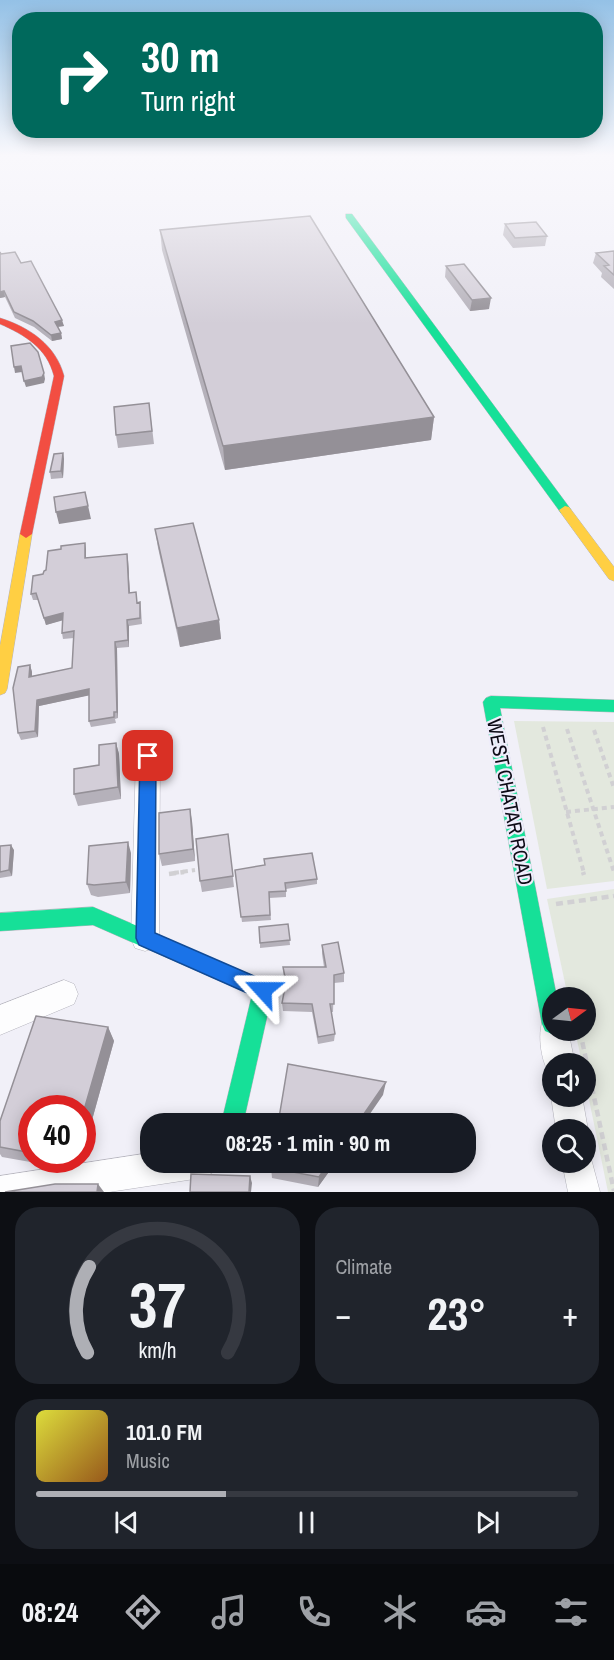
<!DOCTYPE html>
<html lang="en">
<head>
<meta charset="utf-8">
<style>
  :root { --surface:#171b24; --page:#20242c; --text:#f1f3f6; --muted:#9ea1a6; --line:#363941; --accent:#aeafb5 }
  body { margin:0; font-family:"Archivo Narrow",sans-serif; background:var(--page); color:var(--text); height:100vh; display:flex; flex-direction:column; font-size:22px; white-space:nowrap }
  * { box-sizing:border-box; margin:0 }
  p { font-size:20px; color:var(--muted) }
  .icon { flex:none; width:33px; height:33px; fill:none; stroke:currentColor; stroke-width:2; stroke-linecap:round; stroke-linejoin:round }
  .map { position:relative; height:1192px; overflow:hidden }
  .sheet { display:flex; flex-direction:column; gap:15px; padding:15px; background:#0d0f14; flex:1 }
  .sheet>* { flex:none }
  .hud { position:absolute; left:12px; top:12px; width:591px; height:126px; border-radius:24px; box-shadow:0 3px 15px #0003; background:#00695c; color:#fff; overflow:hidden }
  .needle { width:39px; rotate:75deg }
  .controls { position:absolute; left:542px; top:987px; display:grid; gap:12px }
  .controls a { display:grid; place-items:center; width:54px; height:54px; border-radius:50%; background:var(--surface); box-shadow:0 3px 15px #0003; font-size:30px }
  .speed { position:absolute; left:18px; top:1095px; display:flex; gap:12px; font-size:30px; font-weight:700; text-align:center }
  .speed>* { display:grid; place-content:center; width:78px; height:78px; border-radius:50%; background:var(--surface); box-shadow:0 3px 15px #0003; line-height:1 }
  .speed .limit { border:9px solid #d22; background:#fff; color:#111 }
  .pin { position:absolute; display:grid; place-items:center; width:51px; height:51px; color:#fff; margin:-26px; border-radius:12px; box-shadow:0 3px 9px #0006 }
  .me { position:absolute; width:66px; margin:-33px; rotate:294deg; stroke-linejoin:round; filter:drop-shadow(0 0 4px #0008) }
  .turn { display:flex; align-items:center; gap:21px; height:126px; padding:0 30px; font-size:27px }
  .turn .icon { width:78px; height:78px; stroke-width:2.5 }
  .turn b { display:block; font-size:42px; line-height:51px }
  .big { font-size:45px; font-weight:700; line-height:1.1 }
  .sheet .tile { flex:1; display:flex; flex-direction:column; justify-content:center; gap:9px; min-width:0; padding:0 21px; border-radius:24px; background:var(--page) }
  .sheet .dial { align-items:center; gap:0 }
  .dial svg { height:156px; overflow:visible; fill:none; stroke:var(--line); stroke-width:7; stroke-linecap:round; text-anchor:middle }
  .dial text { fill:var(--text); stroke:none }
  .song { display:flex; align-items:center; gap:18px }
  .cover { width:72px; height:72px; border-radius:9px; background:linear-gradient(135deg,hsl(60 70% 55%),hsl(30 70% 35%)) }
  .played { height:6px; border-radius:3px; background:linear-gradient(90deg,var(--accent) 35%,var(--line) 35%) }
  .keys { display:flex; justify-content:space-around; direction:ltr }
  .heat { display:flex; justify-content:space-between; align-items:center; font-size:33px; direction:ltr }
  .sheet .tiles { flex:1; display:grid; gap:15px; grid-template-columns:1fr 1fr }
  .tile:last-child { grid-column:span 2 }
  .trip { position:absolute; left:140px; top:1113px; width:336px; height:60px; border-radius:24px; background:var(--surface); box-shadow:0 3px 15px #0003; font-weight:700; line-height:60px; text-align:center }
  .tabs { display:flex; height:96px; justify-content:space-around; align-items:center; background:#090b0e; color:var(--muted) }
  .tabs .icon { width:42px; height:42px }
  .tabs .active { color:var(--accent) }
  .tabs b { font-size:27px; color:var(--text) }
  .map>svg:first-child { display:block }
  .green { fill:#e3e8de }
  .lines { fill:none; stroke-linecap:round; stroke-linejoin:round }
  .street-casing { stroke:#b5b4bd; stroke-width:1 }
  .fast-casing { stroke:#b5b4bd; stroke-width:1 }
  .slow-casing { stroke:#b5b4bd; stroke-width:1 }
  .jam-casing { stroke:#b5b4bd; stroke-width:1 }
  .path-far1 { stroke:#d1d0d3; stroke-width:4; stroke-dasharray:5 4; stroke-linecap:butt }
  .path { stroke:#d1d0d3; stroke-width:4.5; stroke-dasharray:7 4.5; stroke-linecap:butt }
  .street { fill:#fdfdfe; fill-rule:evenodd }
  .fast { fill:#16e098; fill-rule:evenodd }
  .slow { fill:#ffcf43; fill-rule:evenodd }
  .jam { fill:#f24e42; fill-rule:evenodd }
  .wall { fill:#b5b1ba }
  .shaded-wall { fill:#949097 }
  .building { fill:#d3ced8; stroke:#949097; stroke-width:1.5 }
  .route { fill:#1a73e8; stroke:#114b97; stroke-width:1.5 }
  .labels { text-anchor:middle; stroke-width:4.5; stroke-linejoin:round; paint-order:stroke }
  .near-street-label { font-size:20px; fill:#0d0b16; stroke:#efedfb }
</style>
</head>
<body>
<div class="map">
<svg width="614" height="1192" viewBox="0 0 614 1192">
  <rect width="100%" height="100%" fill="#f1f0f8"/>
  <path class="green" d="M514 721 614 722V881L547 889Z
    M614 889V1192H608L585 1080V1064L582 1063 575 1031 585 1030V998L568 997 547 899Z"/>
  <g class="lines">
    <g class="street-casing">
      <path id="street" d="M148 746 156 749 160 756 159 938 155 948 145 951 135 948 131 938 136 756 140 749Z
        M64 980 74 984 78 994 74 1004 0 1035V1005Z
        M552 1016V1030H568L575 1064H552V1076C541 1066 537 1033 543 1020Z
        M552 1093V1096H582L588 1130 585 1137V1130H556L551 1096Z
        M585 1149 589 1151 600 1192H568L562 1162H585Z
        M150 1153V1162H217L212 1173 201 1178 109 1192H0V1176Z"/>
    </g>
    <g class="fast-casing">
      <path id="fast" d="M346 214H352L569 507 571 510 569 513H561L346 218Z
        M491 696 614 700V712L500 708 557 998H552V1030H559L552 1034 545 1031 542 1024 483 702 486 698Z
        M93 907 270 983 273 990 243 1124H221L252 995 93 925 0 931V913Z"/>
    </g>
    <g class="slow-casing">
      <path id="slow" d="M565 506 569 507 614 567V581L609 579 561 513 559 510Z
        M26 530 32 534 7 689 5 693 0 695V646L20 534Z"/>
    </g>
    <g class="jam-casing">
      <path id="jam" d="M0 318C29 327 56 345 64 376L32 534 26 538 20 534 54 376C47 348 25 335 0 324Z"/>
    </g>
    <path class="path-far1" d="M543 727 584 873
      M567 729 614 872
      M594 730 614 788
      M566 812 614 807
      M174 873 195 870"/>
    <path class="path" d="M583 872 584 875
      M169 874 184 872
      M556 904 614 896
      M580 1031 614 1191"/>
    <use href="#street" class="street"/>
    <use href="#fast" class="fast"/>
    <use href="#slow" class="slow"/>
    <use href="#jam" class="jam"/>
  </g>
  <path class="wall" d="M505 224 547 236 545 246 513 248 503 235Z
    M160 230 434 417 431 440 225 470 162 250Z
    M614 251V289L601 277 602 273 593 263 596 253Z
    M1 254 21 263 64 326 58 327 61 333 62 339 52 341 34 327 15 318 5 297 0 298Z
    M446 266 489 309 470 311 445 277Z
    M149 403 154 444 118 448 116 435Z
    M63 453 64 459 63 478 51 479 50 472Z
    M155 529 219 620 221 639 180 647 158 548Z
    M86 549V558L127 554 128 560 130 593 136 592 137 603 140 602 141 609 142 624 129 626V647L117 648 118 718 115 719 116 723 91 727 89 721V695L39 706 38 737 21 740 18 733 30 665 32 672V676L72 668 74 638 63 639 62 633V620L46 625 38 600H33L31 594 46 570Z
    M116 743 119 754 121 799 78 806 74 794 99 765Z
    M192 821 195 861 162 866 159 854Z
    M228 834 234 887 202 892 200 881Z
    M0 846 14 850 12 876 0 878Z
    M131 853 130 893 98 897 91 895 87 884Z
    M235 870 317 879V884L286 889V897L269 898 271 920 242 922Z
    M288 924 290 945 260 948V943Z
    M322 945 344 973V982L334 983 333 1012H331L335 1034 334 1041 318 1044 312 1012 283 1011 282 1003 285 985 283 967H324L322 954Z
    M108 1027 114 1041 82 1156V1108H32V1160H82L81 1161 53 1166 2 1157 0 1154V1121Z
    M271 1162H336L318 1187 272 1178 271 1168Z"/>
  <path class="shaded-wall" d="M4 291 5 297 0 298V292Z
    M491 298 489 309 470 311 472 300Z
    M62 320 64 326 56 327 55 322Z
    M61 333 62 339 52 341 51 335Z
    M21 366 22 372 15 373 14 367Z
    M44 373 45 379 44 383 26 387 24 381Z
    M434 417 431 440 225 470 223 446Z
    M63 453 64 459 63 478 61 471Z
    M85 492 91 519 59 524 56 512Z
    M85 543 86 549V565L85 558Z
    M127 554 128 560 130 599 129 593Z
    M63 613 64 620 46 625 44 618Z
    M127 620 129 626V647L128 640Z
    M219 620 221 639 180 647 177 628Z
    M115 642 117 648 118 718 117 712Z
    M30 665 32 672V683L29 677Z
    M89 689 91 695 39 706 38 737 35 731 37 700Z
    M116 743 119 754 121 799 118 787Z
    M190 809 192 821 195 861 193 849Z
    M128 842 131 853 130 893 126 882Z
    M11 845 14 850 12 876 9 870Z
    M108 1027 114 1041 82 1156V1117Z
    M386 1082 383 1095 363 1124H357Z
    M329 1162H336L318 1187 319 1177Z
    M250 1176 252 1183 251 1192H249Z
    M98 1184 104 1192H97Z"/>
  <path class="building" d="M310 216 434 417 223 446 160 230Z
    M536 222 547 236 515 238 505 224Z
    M614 251V275L604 266 609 265 596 253Z
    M0 252 1 254 15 252 21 263 31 261 62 320 55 322 61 333 51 335 33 321 14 312 4 291 0 292Z
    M464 264 491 298 472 300 446 266Z
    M30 343 38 352 44 373 42 377 24 381 21 366 14 367 11 346Z
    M149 403 152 431 116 435 114 407Z
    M63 453 61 471 50 472 54 454Z
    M85 492 88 506 56 512 54 497Z
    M193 523 219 620 177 628 155 529Z
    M85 543V558L127 554 129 593 136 592 137 603 140 602V618L127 620 128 640 115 642 117 712H114V717L89 721V689L37 700 35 731 18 733 13 688 18 667 30 665 29 677 72 668 74 631 62 633 63 613 44 618 36 593 31 594 33 576 43 574 44 571 46 570 48 551 61 549V546Z
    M116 743 118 787 74 794V769L99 765V745Z
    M190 809 193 849 159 854V813Z
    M228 834 233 876 200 881 196 839Z
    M128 842 126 882 94 885 87 884 89 846Z
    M11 845 9 870 0 872V846Z
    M312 853 317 879 285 883 286 891 269 892 270 915 241 917 235 870 265 865 264 859Z
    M288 924 290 940 260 943 259 927Z
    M338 942 344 973 334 975V1004H330L335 1034 318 1037 312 1004 282 1003 286 982 283 967H326L322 945Z
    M36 1016 108 1027 82 1117V1108H32V1153L0 1147V1121Z
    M288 1064 386 1082 357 1124H278Z
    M271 1162H329L319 1177 271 1168Z
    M191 1174 250 1176 249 1192H190Z
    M55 1184H98L97 1192H5Z"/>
  <linearGradient id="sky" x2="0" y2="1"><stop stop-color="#94c1e6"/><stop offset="0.48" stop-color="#f9f8fc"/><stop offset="1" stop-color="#f9f8fc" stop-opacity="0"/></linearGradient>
  <rect width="614" height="324" fill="url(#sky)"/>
  <path class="route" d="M148 749 154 751 156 756 155 933 270 983 273 990 270 997 263 1000 139 945 136 938 140 756 143 751Z"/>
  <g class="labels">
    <g class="near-street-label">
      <text transform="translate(510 802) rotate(79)" y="7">WEST CHATAR ROAD</text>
    </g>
  </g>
</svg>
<div class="controls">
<a><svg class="needle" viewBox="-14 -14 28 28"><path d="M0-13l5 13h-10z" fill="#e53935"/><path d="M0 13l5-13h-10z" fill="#9ea1a6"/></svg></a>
<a><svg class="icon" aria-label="sound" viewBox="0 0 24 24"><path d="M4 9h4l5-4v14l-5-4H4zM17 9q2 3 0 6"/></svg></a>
<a><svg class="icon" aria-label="search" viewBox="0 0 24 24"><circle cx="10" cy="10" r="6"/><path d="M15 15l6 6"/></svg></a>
</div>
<div class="speed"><div class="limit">40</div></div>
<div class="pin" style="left:148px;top:756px;background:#d93025"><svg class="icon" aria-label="arrive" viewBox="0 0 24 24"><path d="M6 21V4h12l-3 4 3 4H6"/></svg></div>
<svg class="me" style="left:263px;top:990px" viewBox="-20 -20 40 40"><path d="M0-17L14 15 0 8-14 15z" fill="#1a73e8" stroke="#fff" stroke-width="4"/></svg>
<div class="trip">08:25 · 1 min · 90 m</div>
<div class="hud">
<div class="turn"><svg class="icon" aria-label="right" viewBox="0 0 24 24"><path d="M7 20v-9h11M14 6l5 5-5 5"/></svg><div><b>30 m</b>Turn right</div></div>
</div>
</div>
<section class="sheet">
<div class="tiles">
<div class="tile dial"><svg viewBox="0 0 100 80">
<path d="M14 69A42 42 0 1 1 86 69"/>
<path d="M14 69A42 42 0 0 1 15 25" stroke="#aeafb5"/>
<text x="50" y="56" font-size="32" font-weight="700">37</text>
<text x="50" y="72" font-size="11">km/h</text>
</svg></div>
<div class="tile"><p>Climate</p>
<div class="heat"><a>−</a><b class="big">23°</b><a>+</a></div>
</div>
<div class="tile">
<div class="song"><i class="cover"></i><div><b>101.0 FM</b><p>Music</p></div></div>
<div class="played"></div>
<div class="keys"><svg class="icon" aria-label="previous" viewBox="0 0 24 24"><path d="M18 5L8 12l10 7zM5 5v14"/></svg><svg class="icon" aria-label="pause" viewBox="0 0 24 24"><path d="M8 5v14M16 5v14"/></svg><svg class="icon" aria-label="next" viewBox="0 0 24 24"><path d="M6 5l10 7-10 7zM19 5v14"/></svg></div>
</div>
</div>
</section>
<nav class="tabs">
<b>08:24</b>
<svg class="icon active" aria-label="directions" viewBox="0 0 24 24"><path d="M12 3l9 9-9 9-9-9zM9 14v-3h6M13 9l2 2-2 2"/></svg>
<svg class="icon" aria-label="music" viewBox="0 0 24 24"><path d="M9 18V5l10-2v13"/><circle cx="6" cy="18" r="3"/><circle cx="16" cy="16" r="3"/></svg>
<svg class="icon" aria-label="phone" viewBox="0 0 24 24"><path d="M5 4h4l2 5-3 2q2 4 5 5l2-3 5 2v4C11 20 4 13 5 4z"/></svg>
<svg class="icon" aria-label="climate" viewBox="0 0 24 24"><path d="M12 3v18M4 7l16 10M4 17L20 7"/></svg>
<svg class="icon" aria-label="car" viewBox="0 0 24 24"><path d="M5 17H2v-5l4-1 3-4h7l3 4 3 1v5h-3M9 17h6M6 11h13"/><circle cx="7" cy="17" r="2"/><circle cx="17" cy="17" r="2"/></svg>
<svg class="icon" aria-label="filters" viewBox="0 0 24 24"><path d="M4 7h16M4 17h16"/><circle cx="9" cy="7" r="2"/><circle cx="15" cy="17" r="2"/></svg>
</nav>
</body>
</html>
